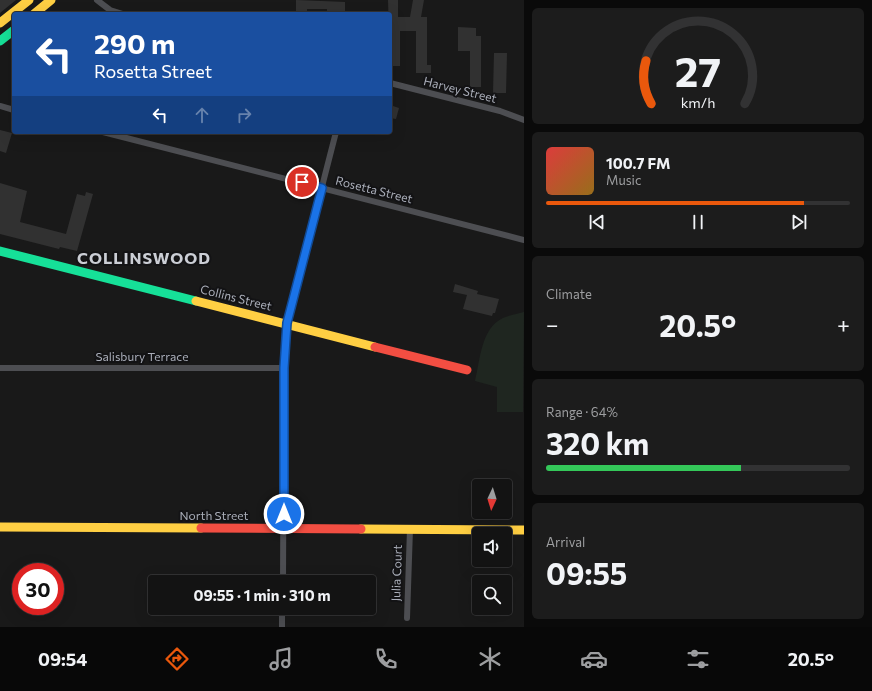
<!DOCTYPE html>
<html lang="en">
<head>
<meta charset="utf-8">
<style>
  :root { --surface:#131313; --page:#1c1c1c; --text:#f1f3f6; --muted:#9d9ea0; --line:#323233; --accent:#ea580c }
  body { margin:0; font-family:Commissioner,sans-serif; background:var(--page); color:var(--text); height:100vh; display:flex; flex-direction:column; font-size:15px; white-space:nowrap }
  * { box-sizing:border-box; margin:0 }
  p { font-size:13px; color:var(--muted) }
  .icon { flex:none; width:22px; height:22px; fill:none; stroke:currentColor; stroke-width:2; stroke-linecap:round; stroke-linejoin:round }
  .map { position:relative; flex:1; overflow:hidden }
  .panel { display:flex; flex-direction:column; gap:8px; padding:8px; background:#0a0a0a; width:348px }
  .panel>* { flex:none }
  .guide { position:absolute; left:12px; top:12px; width:380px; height:122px; border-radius:4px; box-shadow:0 4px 16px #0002,0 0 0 1px var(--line); background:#1a4fa0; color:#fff; overflow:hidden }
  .needle { width:26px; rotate:184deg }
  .controls { position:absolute; left:472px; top:479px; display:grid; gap:8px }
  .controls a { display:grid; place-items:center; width:40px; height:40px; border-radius:4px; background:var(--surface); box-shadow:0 4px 16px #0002,0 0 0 1px var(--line); font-size:20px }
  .speed { position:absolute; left:12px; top:563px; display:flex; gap:8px; font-size:20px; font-weight:700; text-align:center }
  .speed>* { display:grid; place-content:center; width:52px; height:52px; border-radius:50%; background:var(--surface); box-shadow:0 4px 16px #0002,0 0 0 1px var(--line); line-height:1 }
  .speed .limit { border:6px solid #d22; background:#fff; color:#111 }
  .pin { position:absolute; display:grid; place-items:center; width:34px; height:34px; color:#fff; margin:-17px; border:2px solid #fff; border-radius:50%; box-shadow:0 1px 4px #0007 }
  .me { position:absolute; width:44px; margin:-22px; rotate:0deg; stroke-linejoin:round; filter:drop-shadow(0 0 3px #0008) }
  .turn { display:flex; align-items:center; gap:14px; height:84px; padding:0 16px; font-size:18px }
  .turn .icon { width:52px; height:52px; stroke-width:2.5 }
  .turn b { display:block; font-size:28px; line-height:34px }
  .lanes { display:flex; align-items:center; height:38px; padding:0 16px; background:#0003; justify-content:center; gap:20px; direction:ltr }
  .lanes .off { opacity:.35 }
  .big { font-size:30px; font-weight:700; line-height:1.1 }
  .panel .widget { flex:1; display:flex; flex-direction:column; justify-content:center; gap:6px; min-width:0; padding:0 14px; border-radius:6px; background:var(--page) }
  .panel .dial { align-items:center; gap:0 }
  .dial svg { height:104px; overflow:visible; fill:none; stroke:var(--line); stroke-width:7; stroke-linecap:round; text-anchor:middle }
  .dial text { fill:var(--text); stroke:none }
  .song { display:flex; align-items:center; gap:12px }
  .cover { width:48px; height:48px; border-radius:6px; background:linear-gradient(135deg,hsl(0 70% 55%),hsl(40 70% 35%)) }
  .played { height:4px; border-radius:2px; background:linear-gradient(90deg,var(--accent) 85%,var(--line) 85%) }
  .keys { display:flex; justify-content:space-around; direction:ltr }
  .heat { display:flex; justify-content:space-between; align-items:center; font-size:22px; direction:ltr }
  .charge { height:6px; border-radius:3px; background:linear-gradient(90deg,#34c759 64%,var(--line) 0) }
  .trip { position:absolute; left:148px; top:575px; width:228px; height:40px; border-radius:4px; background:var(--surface); box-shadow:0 4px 16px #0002,0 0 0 1px var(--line); font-weight:700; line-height:40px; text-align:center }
  .tab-bar { display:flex; height:64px; justify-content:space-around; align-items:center; background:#080808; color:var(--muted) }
  .tab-bar .icon { width:28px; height:28px }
  .tab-bar .selected { color:var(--accent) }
  .tab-bar b { font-size:18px; color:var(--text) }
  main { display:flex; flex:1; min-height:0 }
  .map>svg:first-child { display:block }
  .green { fill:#1f2620 }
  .building { fill:#313131 }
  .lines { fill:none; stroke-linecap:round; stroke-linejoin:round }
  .street { stroke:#4d4e52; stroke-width:6 }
  .fast { stroke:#16e098; stroke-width:9 }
  .slow { stroke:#ffcf43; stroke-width:9 }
  .jam { stroke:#f24e42; stroke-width:9 }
  .route-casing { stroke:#114b97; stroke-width:10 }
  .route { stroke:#1a73e8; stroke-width:7 }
  .labels { text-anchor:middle; stroke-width:4; stroke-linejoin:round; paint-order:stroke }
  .street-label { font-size:12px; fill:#aaaeb9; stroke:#131315 }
  .district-label { font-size:16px; font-weight:bold; letter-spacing:1px; fill:#cbced5; stroke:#131315 }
</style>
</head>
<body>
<main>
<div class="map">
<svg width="524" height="627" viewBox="0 0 524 627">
  <rect width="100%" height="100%" fill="#191919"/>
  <path class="green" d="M524 312 523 412H497V387L475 381C480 361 481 328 503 318 509 315 517 314 524 312Z"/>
  <path class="building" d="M0 0H16L0 13Z
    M296 0 345 2V12H342V14H330L327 12V9H307V14H296Z
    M388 0H398V17H410L413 0H424L421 17H427V65H431V73H416V31H400V66H393V64H390Z
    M458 27 476 28V36H481V87H470V51H458Z
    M494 53H507L506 93H493Z
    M390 105 399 108 396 119 390 118Z
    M0 130 12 133 6 153 0 151Z
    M0 183 27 191 20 222 66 234 77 194 85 196 86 192 93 194 77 251 60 247 59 249 0 234Z
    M455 284 478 291 477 294 499 299 495 313H493L492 316 463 309 467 295 453 292Z"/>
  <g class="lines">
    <path class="street" d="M97 0 110 10 123 14
      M390 83 500 111 524 120
      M0 106 14 110
      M103 132 524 240
      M0 368H284
      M283 582 284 368 287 323 336 132
      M407 618 410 529
      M282 627V608"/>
    <path class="fast" d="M0 41 14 30
      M0 251 196 301"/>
    <path class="slow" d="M34 14 51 0
      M0 23 29 0
      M196 301 375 347
      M0 527 201 528
      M361 529 524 530"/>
    <path class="jam" d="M375 347 467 370
      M201 528 361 529"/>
  </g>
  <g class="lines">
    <g class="route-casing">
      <path id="route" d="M284 514V368L287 323 322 188 302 182"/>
    </g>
    <use href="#route" class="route"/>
  </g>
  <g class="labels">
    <g class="street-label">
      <text transform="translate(460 90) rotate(14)" y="4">Harvey Street</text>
      <text transform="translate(374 190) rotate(14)" y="4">Rosetta Street</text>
      <text transform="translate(236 298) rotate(14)" y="4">Collins Street</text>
      <text x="142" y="361">Salisbury Terrace</text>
      <text x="214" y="520">North Street</text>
      <text transform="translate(397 573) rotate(-88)" y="4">Julia Court</text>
    </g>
    <g class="district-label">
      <text x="144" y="264">COLLINSWOOD</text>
    </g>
  </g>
</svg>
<div class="controls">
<a><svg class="needle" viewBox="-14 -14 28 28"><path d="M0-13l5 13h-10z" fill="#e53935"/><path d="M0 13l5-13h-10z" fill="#9d9ea0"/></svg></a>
<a><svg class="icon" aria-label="sound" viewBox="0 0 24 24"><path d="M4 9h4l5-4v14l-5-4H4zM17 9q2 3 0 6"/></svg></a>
<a><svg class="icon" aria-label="search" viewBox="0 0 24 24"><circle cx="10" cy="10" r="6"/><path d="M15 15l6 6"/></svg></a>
</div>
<div class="speed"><div class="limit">30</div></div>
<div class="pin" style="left:302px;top:182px;background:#d93025"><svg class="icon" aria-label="arrive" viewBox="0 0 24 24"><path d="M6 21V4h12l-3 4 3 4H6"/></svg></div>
<svg class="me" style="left:284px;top:514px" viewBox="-20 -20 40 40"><circle r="17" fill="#1a73e8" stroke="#fff" stroke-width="3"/><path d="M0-11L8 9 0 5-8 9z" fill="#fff"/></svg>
<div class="trip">09:55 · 1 min · 310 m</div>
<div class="guide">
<div class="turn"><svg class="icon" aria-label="left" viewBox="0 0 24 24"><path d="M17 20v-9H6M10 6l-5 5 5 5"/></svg><div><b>290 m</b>Rosetta Street</div></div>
<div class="lanes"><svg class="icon" aria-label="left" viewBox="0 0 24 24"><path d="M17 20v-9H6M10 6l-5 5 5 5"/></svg><svg class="icon off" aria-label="ahead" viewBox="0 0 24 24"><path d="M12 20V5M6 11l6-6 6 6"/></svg><svg class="icon off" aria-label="right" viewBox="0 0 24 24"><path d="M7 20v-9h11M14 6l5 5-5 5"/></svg></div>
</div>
</div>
<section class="panel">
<div class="widget dial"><svg viewBox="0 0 100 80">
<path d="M14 69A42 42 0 1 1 86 69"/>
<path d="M14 69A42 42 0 0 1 10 36" stroke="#ea580c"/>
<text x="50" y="56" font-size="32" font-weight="700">27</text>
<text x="50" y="72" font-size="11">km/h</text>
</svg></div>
<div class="widget">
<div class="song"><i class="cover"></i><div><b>100.7 FM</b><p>Music</p></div></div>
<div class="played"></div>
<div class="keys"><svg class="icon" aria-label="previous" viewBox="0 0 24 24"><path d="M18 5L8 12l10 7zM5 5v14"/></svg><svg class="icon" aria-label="pause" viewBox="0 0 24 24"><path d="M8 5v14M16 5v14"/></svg><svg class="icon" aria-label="next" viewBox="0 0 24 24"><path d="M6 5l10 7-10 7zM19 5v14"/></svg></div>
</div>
<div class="widget"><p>Climate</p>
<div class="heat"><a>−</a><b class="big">20.5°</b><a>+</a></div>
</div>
<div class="widget"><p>Range · 64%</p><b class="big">320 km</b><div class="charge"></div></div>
<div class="widget"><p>Arrival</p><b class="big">09:55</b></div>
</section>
</main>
<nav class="tab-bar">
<b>09:54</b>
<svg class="icon selected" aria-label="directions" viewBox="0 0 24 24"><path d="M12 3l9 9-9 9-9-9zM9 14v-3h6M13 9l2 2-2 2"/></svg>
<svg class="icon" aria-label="music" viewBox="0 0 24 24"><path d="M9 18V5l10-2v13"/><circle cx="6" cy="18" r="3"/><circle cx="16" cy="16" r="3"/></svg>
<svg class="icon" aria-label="phone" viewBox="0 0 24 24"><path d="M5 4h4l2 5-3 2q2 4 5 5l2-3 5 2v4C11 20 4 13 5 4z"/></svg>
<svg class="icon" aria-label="climate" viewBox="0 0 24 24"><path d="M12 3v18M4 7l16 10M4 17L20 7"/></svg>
<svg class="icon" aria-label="car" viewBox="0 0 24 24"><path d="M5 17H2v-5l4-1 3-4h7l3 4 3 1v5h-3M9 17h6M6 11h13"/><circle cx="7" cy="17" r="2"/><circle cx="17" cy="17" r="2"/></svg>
<svg class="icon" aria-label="filters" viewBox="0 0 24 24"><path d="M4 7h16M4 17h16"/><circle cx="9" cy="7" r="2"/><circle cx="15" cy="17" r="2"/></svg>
<b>20.5°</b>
</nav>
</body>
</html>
